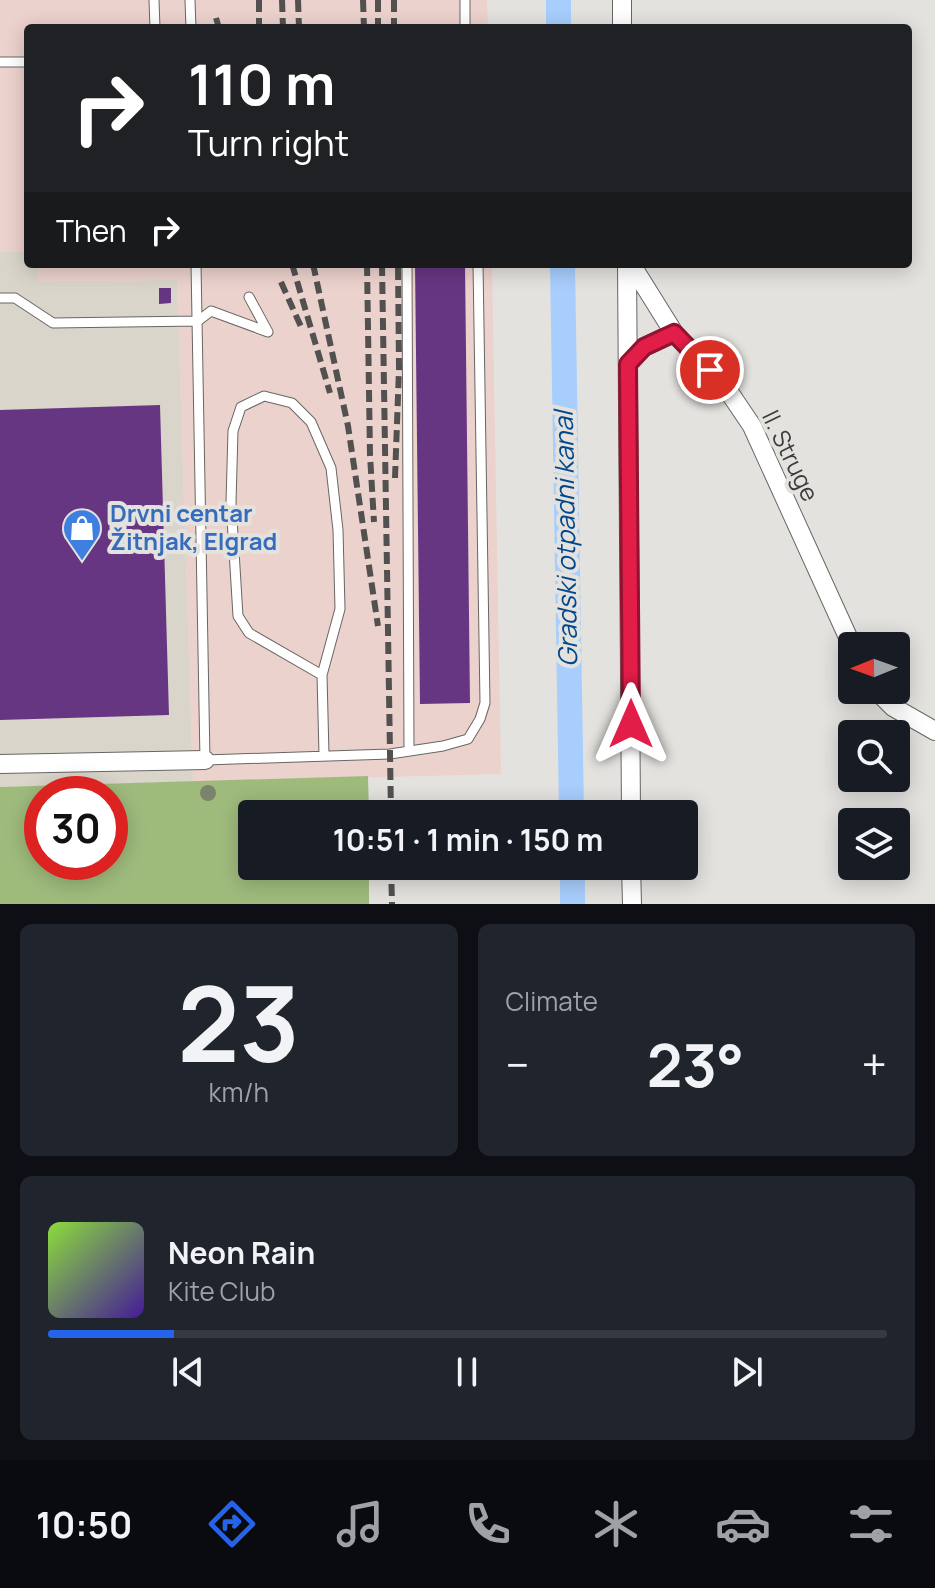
<!DOCTYPE html>
<html lang="en">
<head>
<meta charset="utf-8">
<style>
  :root { --surface:#171b24; --page:#20242c; --text:#f1f3f6; --muted:#9ea1a6; --line:#363941; --accent:#2563eb }
  body { margin:0; font-family:Manrope,sans-serif; background:var(--page); color:var(--text); height:100vh; display:flex; flex-direction:column; font-size:30px; white-space:nowrap }
  * { box-sizing:border-box; margin:0 }
  p { font-size:26px; color:var(--muted) }
  .icon { flex:none; width:44px; height:44px; fill:none; stroke:currentColor; stroke-width:2; stroke-linecap:round; stroke-linejoin:round }
  .map { position:relative; height:904px; overflow:hidden }
  .sheet { display:flex; flex-direction:column; gap:20px; padding:20px; background:#0d0f14; flex:1 }
  .sheet>* { flex:none }
  .hud { position:absolute; left:24px; top:24px; width:888px; height:244px; border-radius:8px; box-shadow:0 4px 20px #0003; background:#202124; color:#fff; overflow:hidden }
  .needle { width:52px; rotate:269deg }
  .tools { position:absolute; left:838px; top:632px; display:grid; gap:16px }
  .tools a { display:grid; place-items:center; width:72px; height:72px; border-radius:8px; background:var(--surface); box-shadow:0 4px 20px #0003; font-size:40px }
  .speed { position:absolute; left:24px; top:776px; display:flex; gap:16px; font-size:40px; font-weight:700; text-align:center }
  .speed>* { display:grid; place-content:center; width:104px; height:104px; border-radius:50%; background:var(--surface); box-shadow:0 4px 20px #0003; line-height:1 }
  .speed .limit { border:12px solid #d22; background:#fff; color:#111 }
  .pin { position:absolute; display:grid; place-items:center; width:68px; height:68px; color:#fff; margin:-34px; border:4px solid #fff; border-radius:50%; box-shadow:0 2px 8px #0007 }
  .me { position:absolute; width:88px; margin:-44px; rotate:0deg; stroke-linejoin:round; filter:drop-shadow(0 0 6px #0008) }
  .turn { display:flex; align-items:center; gap:28px; height:168px; padding:0 32px; font-size:36px }
  .turn .icon { width:104px; height:104px; stroke-width:2.5 }
  .turn b { display:block; font-size:56px; line-height:68px }
  .then { display:flex; align-items:center; height:76px; padding:0 32px; background:#0003; gap:16px; font-size:30px }
  .big { font-size:60px; font-weight:700; line-height:1.1 }
  .sheet .card { flex:1; display:flex; flex-direction:column; justify-content:center; gap:12px; min-width:0; padding:0 28px; border-radius:12px; background:var(--page) }
  .sheet .dial { align-items:center; gap:0 }
  .dial b { font-size:104px; line-height:1 }
  .song { display:flex; align-items:center; gap:24px }
  .cover { width:96px; height:96px; border-radius:12px; background:linear-gradient(135deg,hsl(90 70% 55%),hsl(260 70% 35%)) }
  .played { height:8px; border-radius:4px; background:linear-gradient(90deg,var(--accent) 15%,var(--line) 15%) }
  .keys { display:flex; justify-content:space-around; direction:ltr }
  .heat { display:flex; justify-content:space-between; align-items:center; font-size:44px; direction:ltr }
  .sheet .tiles { flex:1; display:grid; gap:20px; grid-template-columns:1fr 1fr }
  .card:last-child { grid-column:span 2 }
  .trip { position:absolute; left:238px; top:800px; width:460px; height:80px; border-radius:8px; background:var(--surface); box-shadow:0 4px 20px #0003; font-weight:700; line-height:80px; text-align:center }
  .menu { display:flex; height:128px; justify-content:space-around; align-items:center; background:#090b0e; color:var(--muted) }
  .menu .icon { width:56px; height:56px }
  .menu .on { color:var(--accent) }
  .menu b { font-size:36px; color:var(--text) }
  .map>svg:first-child { display:block }
  .built { fill:#dad5ca }
  .industrial { fill:#ecd2cd }
  .green { fill:#9fbb7c; fill-rule:evenodd }
  .water { fill:#a8cefd }
  .building { fill:#673683 }
  .lines { fill:none; stroke-linecap:round; stroke-linejoin:round }
  .service-casing { stroke:#686663; stroke-width:11 }
  .minor-casing { stroke:#686663; stroke-width:20 }
  .service { stroke:#fff; stroke-width:9 }
  .minor { stroke:#fff; stroke-width:18 }
  .rail { stroke:#52514f; stroke-width:6; stroke-dasharray:12 6; stroke-linecap:butt }
  .tree { fill:#7c836c }
  .route-casing { stroke:#92132f; stroke-width:20 }
  .route { stroke:#e11d48; stroke-width:14 }
  .labels { text-anchor:middle; stroke-width:8; stroke-linejoin:round; paint-order:stroke }
  .street-label { font-size:24px; fill:#3d3c3b; stroke:#e4e2de }
  .shop-label { font-size:24px; font-weight:bold; fill:#366cbe; stroke:#e4e2de; text-anchor:start }
  .water-label { font-size:26px; font-style:italic; fill:#02478b; stroke:#e4e2de }
</style>
</head>
<body>
<div class="map">
<svg width="935" height="904" viewBox="0 0 935 904">
  <rect width="100%" height="100%" fill="#e4e2de"/>
  <path class="built" d="M28 251V264H38V281L177 280 193 782 0 787V252Z"/>
  <path class="industrial" d="M0 0H487L488 28H28V251L0 252Z
    M38 264H492L501 774 193 782 177 280 38 281Z"/>
  <path class="green" d="M368 776 369 814H252V866H369V904H0V787ZM42 794H110V862H42Z"/>
  <path class="water" d="M546 0H571V28H546Z
    M550 264H575L584 814H559Z
    M560 866H585V904H560Z"/>
  <path class="building" d="M415 264H465L470 703 420 704Z
    M159 288H171V303L159 304Z
    M160 405 169 715 0 720V410Z"/>
  <g class="lines">
    <g class="service-casing">
      <path id="service" d="M154 0 155 28
        M190 0 191 28
        M465 0V28
        M0 62H28
        M196 264 205 760 390 754 443 746 468 739 480 719 485 703 478 264
        M407 264 409 749
        M0 298H15L53 323 198 321 211 311 268 332 249 297
        M322 675 249 633 238 616 231 502 233 431 241 407 264 396 292 403 311 422 331 468 338 530 340 609 322 675 324 755"/>
    </g>
    <g class="minor-casing">
      <path id="minor" d="M622 0V28
        M627 264 631 814
        M631 264 674 333 727 389 752 426 852 646
        M628 364 644 347 674 333
        M876 690 893 707 935 731
        M0 764 205 760
        M631 866 632 904"/>
    </g>
    <use href="#service" class="service"/>
    <use href="#minor" class="minor"/>
    <path class="rail" d="M259 0V28
      M282 0 283 28
      M298 0 299 28
      M363 0 364 28
      M378 0V28
      M394 0V28
      M216 18 219 28
      M292 264 330 393
      M313 264 348 426 378 626
      M367 264 370 455 374 522
      M382 264 391 814
      M281 282 302 329
      M395 478 399 369 398 264
      M391 866 392 904"/>
  </g>
  <circle class="tree" cx="208" cy="793" r="8"/>
  <g class="lines">
    <g class="route-casing">
      <path id="route" d="M631 724 628 364 644 347 674 333 710 370"/>
    </g>
    <use href="#route" class="route"/>
  </g>
  <defs>
    <g id="shop-pin" transform="scale(2)"><path d="M0 17L-7.5 6A9.5 9.5 0 1 1 7.5 6Z" fill="#3f7fe0" stroke="#e4e2de"/><path d="M-5-2.5h2.3a2.7 3.5 0 0 1 5.4 0H5L5.5 6h-11ZM-1.5-2.5h3a1.5 2.3 0 0 0-3 0Z" fill="#fff"/></g>
  </defs>
  <g fill-rule="evenodd">
    <use href="#shop-pin" x="82" y="528"/>
  </g>
  <g class="labels">
    <g class="street-label">
      <text transform="translate(790 456) rotate(64)" y="8">II. Struge</text>
    </g>
    <g class="shop-label">
      <text x="110" y="522">Drvni centar<tspan x="110" dy="28">Žitnjak, Elgrad</tspan></text>
    </g>
    <g class="water-label">
      <text transform="translate(566 539) rotate(-91)" y="9">Gradski otpadni kanal</text>
    </g>
  </g>
</svg>
<div class="tools">
<a><svg class="needle" viewBox="-14 -14 28 28"><path d="M0-13l5 13h-10z" fill="#e53935"/><path d="M0 13l5-13h-10z" fill="#9ea1a6"/></svg></a>
<a><svg class="icon" aria-label="search" viewBox="0 0 24 24"><circle cx="10" cy="10" r="6"/><path d="M15 15l6 6"/></svg></a>
<a><svg class="icon" aria-label="layers" viewBox="0 0 24 24"><path d="M12 4l9 5-9 5-9-5zM3 14l9 5 9-5"/></svg></a>
</div>
<div class="speed"><div class="limit">30</div></div>
<div class="pin" style="left:710px;top:370px;background:#d93025"><svg class="icon" aria-label="arrive" viewBox="0 0 24 24"><path d="M6 21V4h12l-3 4 3 4H6"/></svg></div>
<svg class="me" style="left:631px;top:724px" viewBox="-20 -20 40 40"><path d="M0-17L14 15 0 8-14 15z" fill="#e11d48" stroke="#fff" stroke-width="4"/></svg>
<div class="trip">10:51 · 1 min · 150 m</div>
<div class="hud">
<div class="turn"><svg class="icon" aria-label="right" viewBox="0 0 24 24"><path d="M7 20v-9h11M14 6l5 5-5 5"/></svg><div><b>110 m</b>Turn right</div></div>
<div class="then">Then<svg class="icon" aria-label="right" viewBox="0 0 24 24"><path d="M7 20v-9h11M14 6l5 5-5 5"/></svg></div>
</div>
</div>
<section class="sheet">
<div class="tiles">
<div class="card dial"><b>23</b><p>km/h</p></div>
<div class="card"><p>Climate</p>
<div class="heat"><a>−</a><b class="big">23°</b><a>+</a></div>
</div>
<div class="card">
<div class="song"><i class="cover"></i><div><b>Neon Rain</b><p>Kite Club</p></div></div>
<div class="played"></div>
<div class="keys"><svg class="icon" aria-label="previous" viewBox="0 0 24 24"><path d="M18 5L8 12l10 7zM5 5v14"/></svg><svg class="icon" aria-label="pause" viewBox="0 0 24 24"><path d="M8 5v14M16 5v14"/></svg><svg class="icon" aria-label="next" viewBox="0 0 24 24"><path d="M6 5l10 7-10 7zM19 5v14"/></svg></div>
</div>
</div>
</section>
<nav class="menu">
<b>10:50</b>
<svg class="icon on" aria-label="directions" viewBox="0 0 24 24"><path d="M12 3l9 9-9 9-9-9zM9 14v-3h6M13 9l2 2-2 2"/></svg>
<svg class="icon" aria-label="music" viewBox="0 0 24 24"><path d="M9 18V5l10-2v13"/><circle cx="6" cy="18" r="3"/><circle cx="16" cy="16" r="3"/></svg>
<svg class="icon" aria-label="phone" viewBox="0 0 24 24"><path d="M5 4h4l2 5-3 2q2 4 5 5l2-3 5 2v4C11 20 4 13 5 4z"/></svg>
<svg class="icon" aria-label="climate" viewBox="0 0 24 24"><path d="M12 3v18M4 7l16 10M4 17L20 7"/></svg>
<svg class="icon" aria-label="car" viewBox="0 0 24 24"><path d="M5 17H2v-5l4-1 3-4h7l3 4 3 1v5h-3M9 17h6M6 11h13"/><circle cx="7" cy="17" r="2"/><circle cx="17" cy="17" r="2"/></svg>
<svg class="icon" aria-label="filters" viewBox="0 0 24 24"><path d="M4 7h16M4 17h16"/><circle cx="9" cy="7" r="2"/><circle cx="15" cy="17" r="2"/></svg>
</nav>
</body>
</html>
